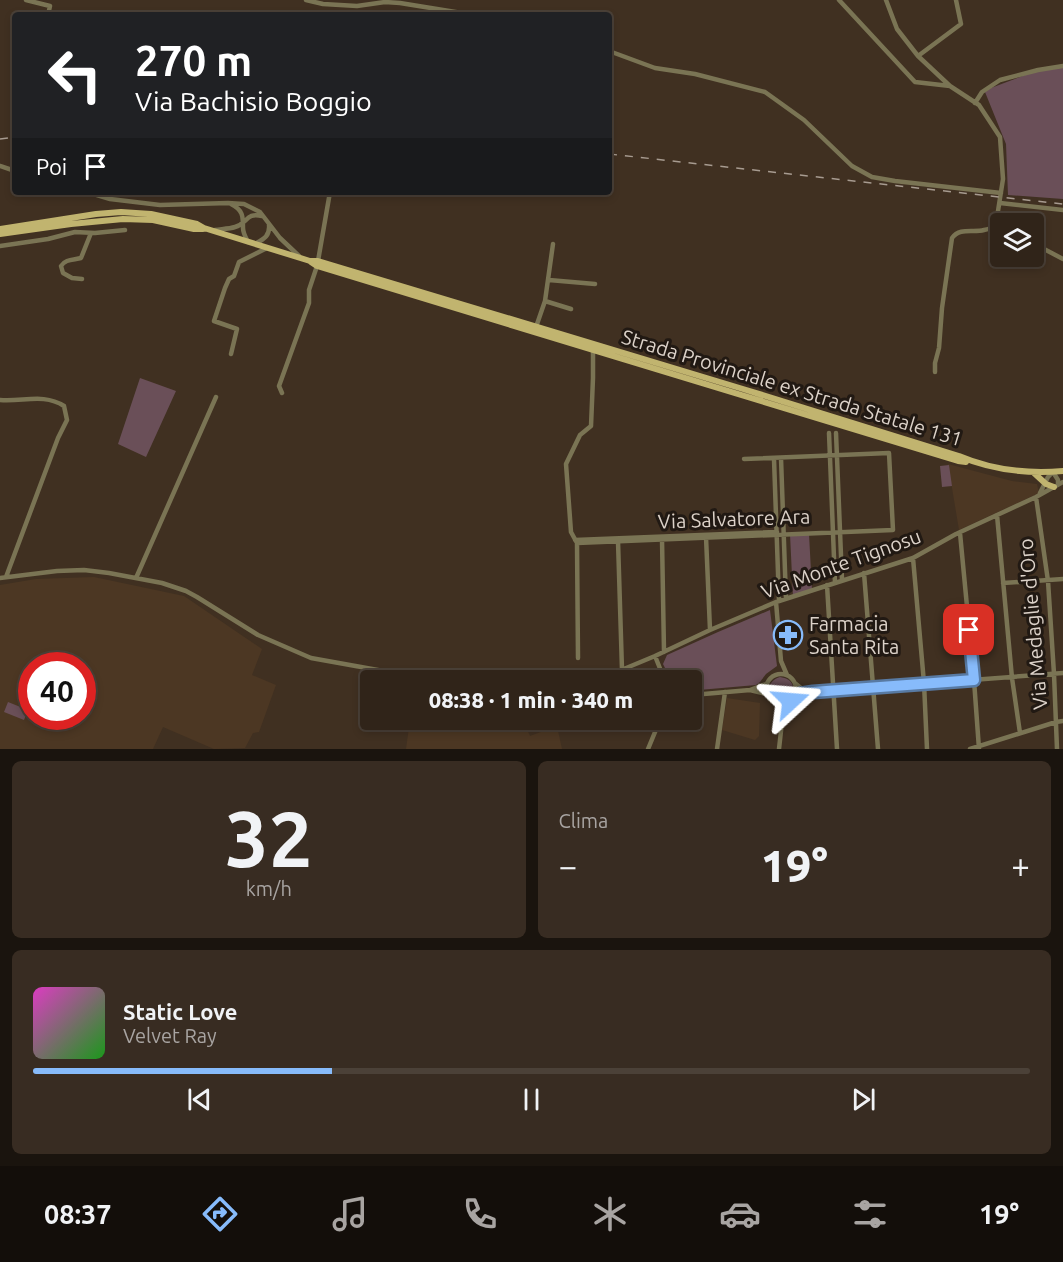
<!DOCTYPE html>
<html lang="it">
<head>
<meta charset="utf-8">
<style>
  :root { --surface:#302419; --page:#382c22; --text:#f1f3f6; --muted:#a8a4a2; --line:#4b4138; --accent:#87bbfb }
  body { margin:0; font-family:Ubuntu,sans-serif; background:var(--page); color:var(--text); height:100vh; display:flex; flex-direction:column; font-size:22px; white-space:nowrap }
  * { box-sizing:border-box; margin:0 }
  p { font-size:20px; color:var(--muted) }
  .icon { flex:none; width:33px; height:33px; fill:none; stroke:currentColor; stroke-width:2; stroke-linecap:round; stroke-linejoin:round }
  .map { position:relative; height:749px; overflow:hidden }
  .side { display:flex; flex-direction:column; gap:12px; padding:12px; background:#1a140e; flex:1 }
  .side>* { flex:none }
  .top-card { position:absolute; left:12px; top:12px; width:600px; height:183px; border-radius:6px; box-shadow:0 3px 9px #0003,0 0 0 2px var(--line); background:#202124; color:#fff; overflow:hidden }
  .tools { position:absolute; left:990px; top:213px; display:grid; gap:12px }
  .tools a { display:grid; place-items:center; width:54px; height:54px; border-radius:6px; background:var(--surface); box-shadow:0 3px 9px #0003,0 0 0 2px var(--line); font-size:30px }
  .speed { position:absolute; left:18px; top:652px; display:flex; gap:12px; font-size:30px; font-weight:700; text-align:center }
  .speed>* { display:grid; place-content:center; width:78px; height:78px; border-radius:50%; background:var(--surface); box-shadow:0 3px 9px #0003,0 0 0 2px var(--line); line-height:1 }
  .speed .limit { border:9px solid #d22; background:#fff; color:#111 }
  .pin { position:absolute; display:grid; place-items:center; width:51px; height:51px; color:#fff; margin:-26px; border-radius:12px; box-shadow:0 3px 9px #0006 }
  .me { position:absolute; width:66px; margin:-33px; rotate:71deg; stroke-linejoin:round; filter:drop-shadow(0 0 4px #0008) }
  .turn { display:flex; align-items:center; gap:21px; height:126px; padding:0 24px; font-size:27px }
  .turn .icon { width:78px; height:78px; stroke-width:2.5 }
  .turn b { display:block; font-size:42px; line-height:51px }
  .then { display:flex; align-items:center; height:57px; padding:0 24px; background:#0003; gap:12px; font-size:22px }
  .big { font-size:45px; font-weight:800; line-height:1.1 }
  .side .card { flex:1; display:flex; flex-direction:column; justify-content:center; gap:9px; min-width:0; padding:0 21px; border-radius:9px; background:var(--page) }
  .side .dial { align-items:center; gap:0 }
  .dial b { font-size:78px; line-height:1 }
  .song { display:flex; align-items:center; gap:18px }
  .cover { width:72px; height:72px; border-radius:9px; background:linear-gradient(135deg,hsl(310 70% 55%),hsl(120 70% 35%)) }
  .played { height:6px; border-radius:3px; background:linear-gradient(90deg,var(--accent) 30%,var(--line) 30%) }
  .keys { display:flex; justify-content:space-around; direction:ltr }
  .heat { display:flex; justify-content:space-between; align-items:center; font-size:33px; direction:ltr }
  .side .tiles { flex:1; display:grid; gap:12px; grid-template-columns:1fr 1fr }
  .card:last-child { grid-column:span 2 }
  .trip { position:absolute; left:360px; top:670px; width:342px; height:60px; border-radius:6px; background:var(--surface); box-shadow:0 3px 9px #0003,0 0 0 2px var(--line); font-weight:800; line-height:60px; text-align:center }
  .dock { display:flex; height:96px; justify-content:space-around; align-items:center; background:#130e0a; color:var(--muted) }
  .dock .icon { width:42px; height:42px }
  .dock .selected { color:var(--accent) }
  .dock b { font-size:27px; color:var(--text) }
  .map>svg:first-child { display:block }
  .built { fill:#4c3723; fill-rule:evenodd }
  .green { fill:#6a4f58 }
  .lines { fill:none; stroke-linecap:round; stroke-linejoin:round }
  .minor { stroke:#7a7454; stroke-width:4.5 }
  .major { stroke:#c1b46f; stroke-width:6 }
  .rail { stroke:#a79b90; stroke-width:1.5; stroke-dasharray:8 8; stroke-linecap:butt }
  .route-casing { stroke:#587aa3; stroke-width:15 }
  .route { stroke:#87bbfb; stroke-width:10 }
  .labels { text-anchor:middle; stroke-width:6; stroke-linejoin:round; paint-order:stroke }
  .street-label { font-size:20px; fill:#dcd2c9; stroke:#211913 }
  .poi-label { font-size:20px; fill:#dcd2c9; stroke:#211913; text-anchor:start }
</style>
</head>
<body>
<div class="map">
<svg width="1063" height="749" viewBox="0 0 1063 749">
  <rect width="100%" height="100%" fill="#403021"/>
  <path class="built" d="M948 464 1012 481 1037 484 1039 493 959 530Z
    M94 577 184 596 262 649 252 675 276 685 259 732 253 733 245 748 214 749 163 727 153 749H0V585L36 579ZM32 666H82V717H32Z
    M727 698 760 703 759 736 755 740 722 730Z
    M410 720H523L530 736 557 726 562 749H406Z"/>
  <path class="green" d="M1063 66V199L1008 195 1006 144 985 92 991 88 1038 70Z
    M140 378 176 391 146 457 118 444Z
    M949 465 952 486 942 487 940 466Z
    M790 534H809L812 590 793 597Z
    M770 610 777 666 766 674 760 682 756 685 699 690 692 689V681L671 680 663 664 667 655 718 632Z
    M780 677C786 678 792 680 793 687H790V692H793L786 701C767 703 762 683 780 677Z
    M8 702 28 710 24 720 4 712Z"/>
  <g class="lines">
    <path class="minor" d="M26 0 50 6 48 15
      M306 0 323 4 357 6 385 2 400 3 474 15
      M839 0 915 82 950 86
      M886 0 897 29 918 56 950 86 979 105 1000 137 1003 179 998 211V223L1000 229
      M609 51 655 68 695 74 765 92 804 120 852 166 872 177 895 181 1001 193
      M918 56 961 24 956 0
      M975 103 982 92 1000 80 1038 70 1063 66
      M0 166 15 171
      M87 192 110 199 160 205 228 203 244 204 260 212 280 238 299 256
      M1000 203 1063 210
      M231 204C243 210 243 216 243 228 243 233 246 238 248 242
      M215 230C221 229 229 229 235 227 248 223 246 212 262 216
      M255 244C264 239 270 236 269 225
      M0 246 48 239 75 232 95 233 125 230
      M1034 246 1044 249 1063 259
      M318 261 330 192
      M82 279 72 278 63 273 61 266C65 259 74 260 81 258L91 233
      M549 280 595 284
      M545 301 571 309
      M536 327 545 301 553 244
      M231 354 237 329 214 321 225 288 229 279 234 276 239 262 267 248
      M935 372V363L939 348 942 308 952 238C960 227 973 233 984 230 989 229 994 227 999 225
      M282 393 279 386 309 303V290L317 266
      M0 400C23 402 44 393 64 406L67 420 58 438 6 577
      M829 433 835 583
      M836 433 842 580
      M781 458 786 599
      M774 459 779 601
      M1040 493 1048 477 1053 472 1058 480V485
      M1036 497 1048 581 1054 674 1057 749
      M997 515 1012 678 1020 733
      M960 533 974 680 979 749
      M706 537 710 630
      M662 539 664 652
      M575 540 777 532
      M618 541 622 670
      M577 543 893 530 889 453 744 459
      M913 558 924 683 927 749
      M864 573 878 749
      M0 578 57 571 84 570 109 573 162 583 186 591 197 597 258 635 311 658 439 681
      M136 578 216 397
      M1003 583 1063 579
      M827 585 837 749
      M776 602 781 661 787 675
      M655 656 665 681
      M578 658 577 543 571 532 566 464 580 435 591 426 593 378V350
      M766 689a15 15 0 1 1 30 0a15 15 0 1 1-30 0Z
      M595 681 655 656 710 630 776 602 913 558 956 534 1036 497 1063 482
      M796 684 801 688 811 692
      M750 690 766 694
      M692 695 750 690 766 684
      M793 698 800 694 813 692 1063 673
      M648 749 660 720
      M717 749 725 692
      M779 749 784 704
      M970 749 1056 722 1063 721"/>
    <path class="major" d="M0 229 96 214 121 212 151 214 197 224 204 228 310 261H318L743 389 959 456C992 470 1027 474 1063 471
      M0 234 71 224 123 219 153 220 194 229H203
      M311 262 317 266 958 461 966 462
      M1034 473 1046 484 1054 487"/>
    <path class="rail" d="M0 139 15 137
      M609 154 1063 204"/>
  </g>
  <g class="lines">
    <g class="route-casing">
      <path id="route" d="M791 701 800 694 813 692 974 680 969 630"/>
    </g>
    <use href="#route" class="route"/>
  </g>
  <defs>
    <g id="pharmacy-ring" transform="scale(1.5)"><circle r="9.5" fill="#211913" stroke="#87bbfb" stroke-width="1.5"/><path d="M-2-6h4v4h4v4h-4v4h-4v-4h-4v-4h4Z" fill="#87bbfb"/></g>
  </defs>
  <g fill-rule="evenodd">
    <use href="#pharmacy-ring" x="788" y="635"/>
  </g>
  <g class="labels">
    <g class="street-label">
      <text transform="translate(792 388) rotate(17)" y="7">Strada Provinciale ex Strada Statale 131</text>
      <text transform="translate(734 519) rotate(-2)" y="7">Via Salvatore Ara</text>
      <text transform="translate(841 564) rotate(-20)" y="7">Via Monte Tignosu</text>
      <text transform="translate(1033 624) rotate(-95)" y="7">Via Medaglie d'Oro</text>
    </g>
    <g class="poi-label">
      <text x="809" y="631">Farmacia<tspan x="809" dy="23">Santa Rita</tspan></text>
    </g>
  </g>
</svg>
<div class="tools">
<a><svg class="icon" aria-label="layers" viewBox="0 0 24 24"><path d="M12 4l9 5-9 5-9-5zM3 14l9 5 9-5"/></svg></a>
</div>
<div class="speed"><div class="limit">40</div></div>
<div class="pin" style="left:969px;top:630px;background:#d93025"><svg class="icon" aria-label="arrive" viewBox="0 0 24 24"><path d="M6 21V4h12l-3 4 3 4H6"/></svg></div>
<svg class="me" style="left:791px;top:701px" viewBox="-20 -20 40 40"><path d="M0-17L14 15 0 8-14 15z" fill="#87bbfb" stroke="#fff" stroke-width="4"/></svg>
<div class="trip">08:38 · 1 min · 340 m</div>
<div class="top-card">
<div class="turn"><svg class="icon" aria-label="left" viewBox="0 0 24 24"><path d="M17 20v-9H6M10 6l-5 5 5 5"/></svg><div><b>270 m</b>Via Bachisio Boggio</div></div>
<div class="then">Poi<svg class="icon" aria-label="arrive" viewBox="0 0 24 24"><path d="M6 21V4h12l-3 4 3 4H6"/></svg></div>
</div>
</div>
<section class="side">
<div class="tiles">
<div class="card dial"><b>32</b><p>km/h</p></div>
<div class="card"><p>Clima</p>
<div class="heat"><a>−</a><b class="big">19°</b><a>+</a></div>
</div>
<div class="card">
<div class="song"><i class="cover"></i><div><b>Static Love</b><p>Velvet Ray</p></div></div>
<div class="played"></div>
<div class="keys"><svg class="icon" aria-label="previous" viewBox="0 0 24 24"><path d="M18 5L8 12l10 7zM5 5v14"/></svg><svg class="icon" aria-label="pause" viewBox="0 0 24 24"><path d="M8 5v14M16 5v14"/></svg><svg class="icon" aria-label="next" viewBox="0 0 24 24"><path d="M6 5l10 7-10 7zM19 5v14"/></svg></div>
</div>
</div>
</section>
<nav class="dock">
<b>08:37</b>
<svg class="icon selected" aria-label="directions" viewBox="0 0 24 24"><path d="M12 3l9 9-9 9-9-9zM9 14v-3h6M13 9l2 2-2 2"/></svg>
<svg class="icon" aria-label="music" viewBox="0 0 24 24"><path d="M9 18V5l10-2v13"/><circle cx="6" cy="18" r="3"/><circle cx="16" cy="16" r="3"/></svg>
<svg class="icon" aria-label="phone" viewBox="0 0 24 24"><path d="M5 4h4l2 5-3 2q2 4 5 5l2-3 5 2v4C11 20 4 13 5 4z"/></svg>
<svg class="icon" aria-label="climate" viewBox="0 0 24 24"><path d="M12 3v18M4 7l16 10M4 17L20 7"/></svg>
<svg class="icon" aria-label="car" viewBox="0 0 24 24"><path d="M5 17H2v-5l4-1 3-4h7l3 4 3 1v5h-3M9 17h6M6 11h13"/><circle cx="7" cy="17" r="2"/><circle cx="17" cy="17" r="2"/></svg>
<svg class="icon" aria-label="filters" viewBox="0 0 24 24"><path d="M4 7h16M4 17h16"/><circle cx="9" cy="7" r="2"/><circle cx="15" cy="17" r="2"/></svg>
<b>19°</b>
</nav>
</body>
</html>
